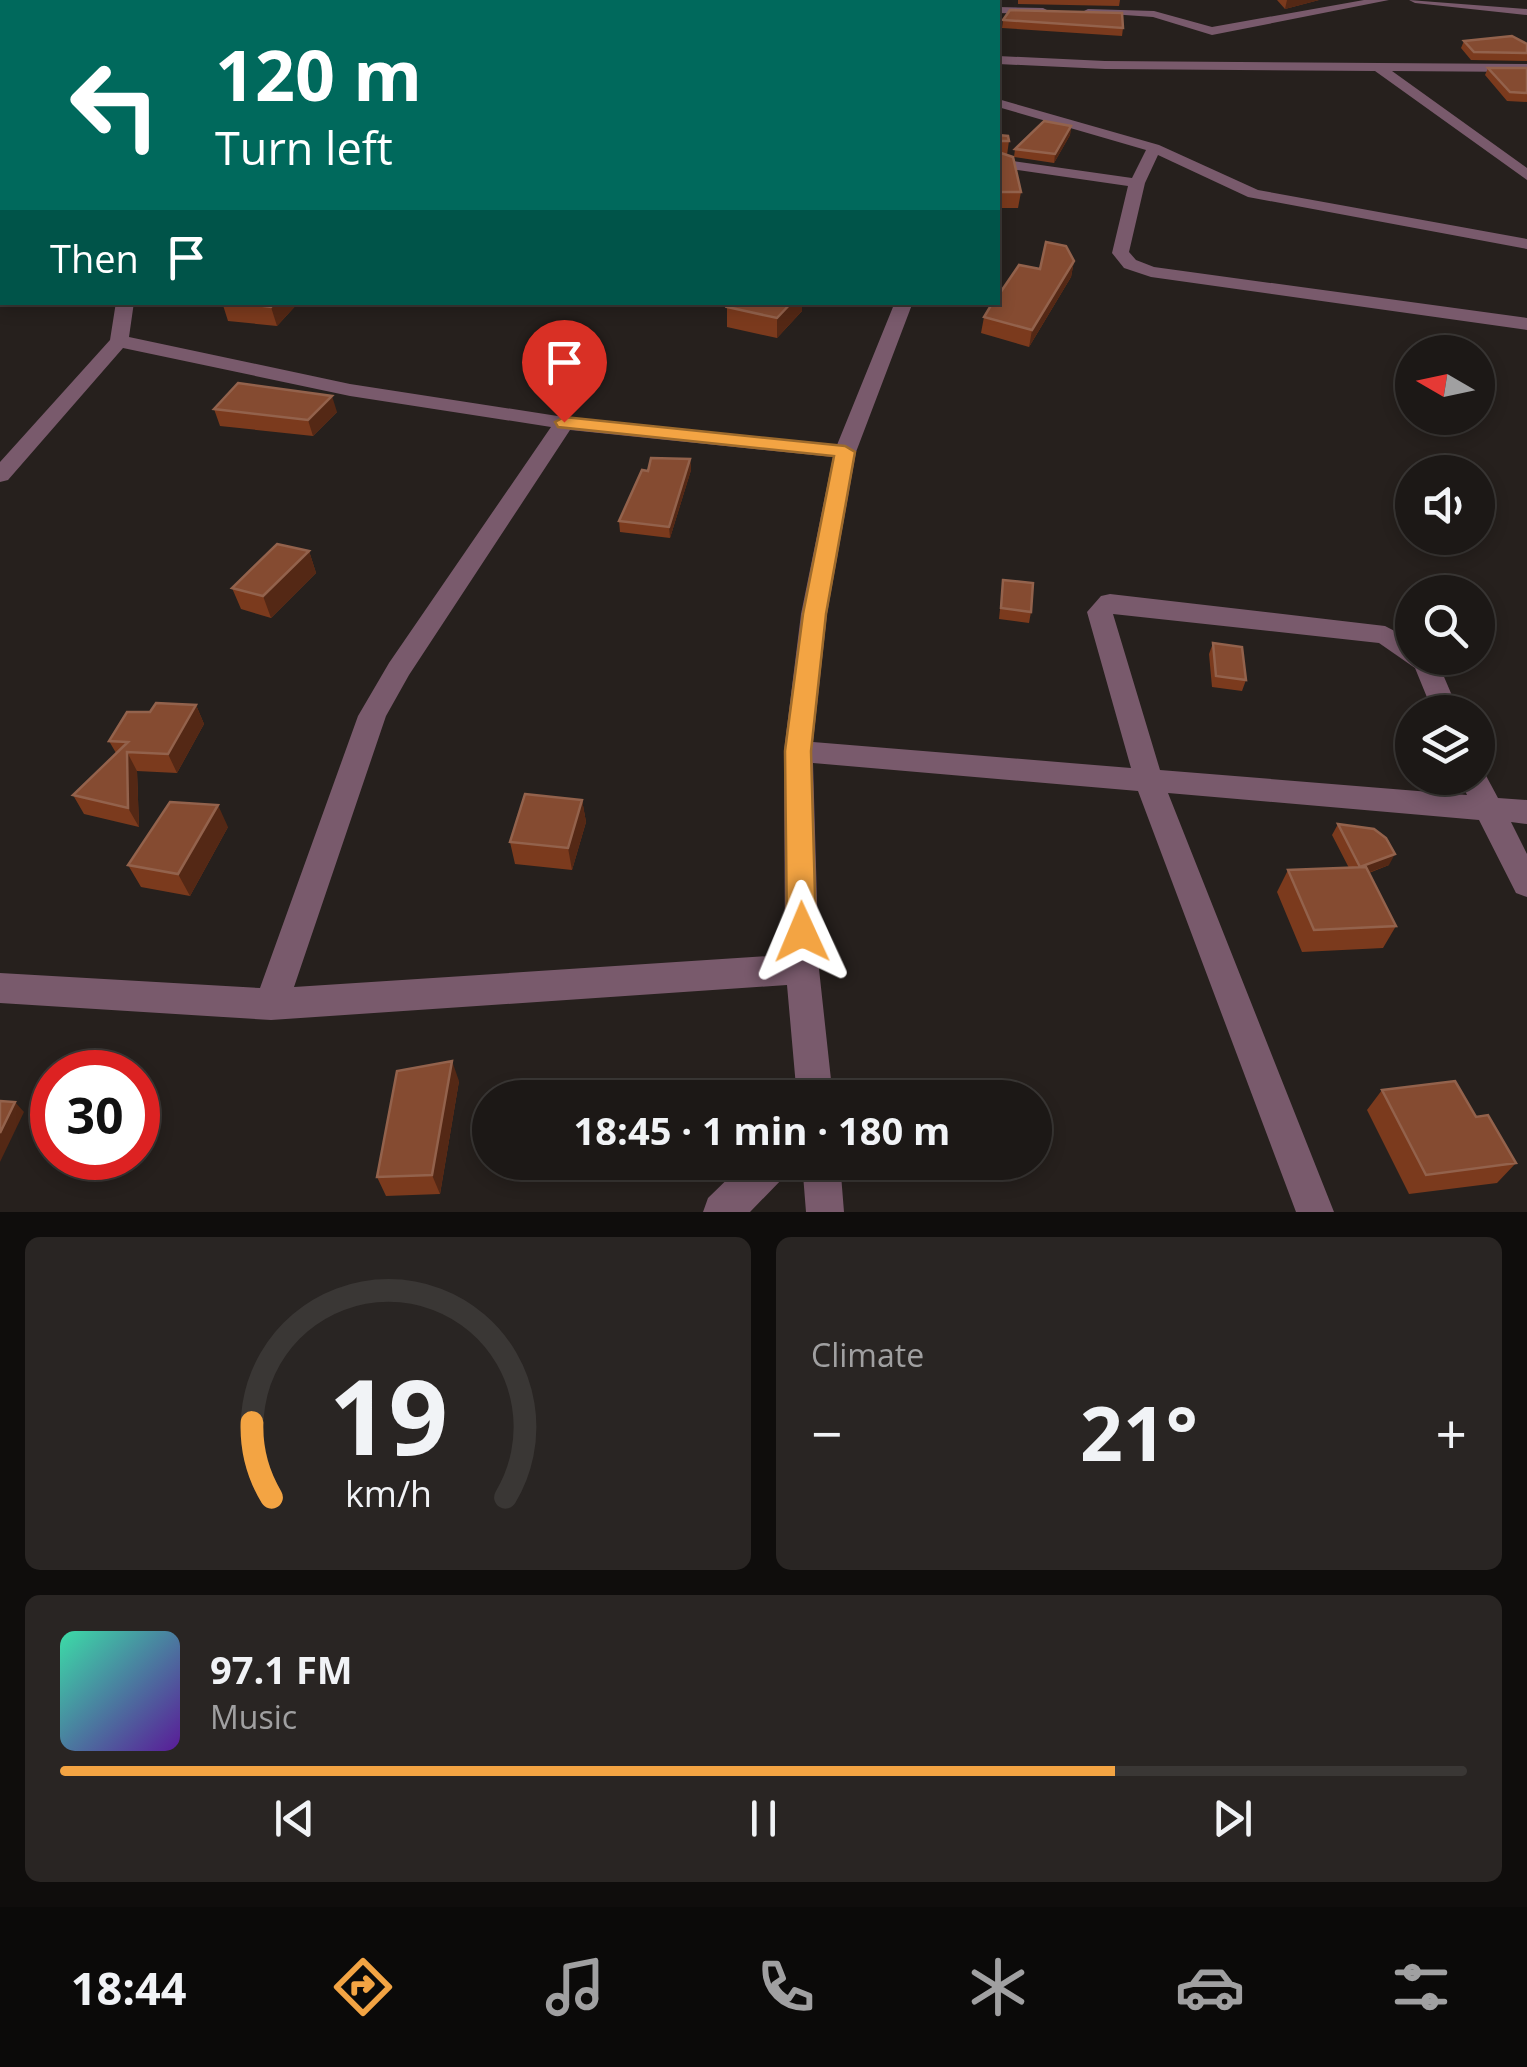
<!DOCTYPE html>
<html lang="en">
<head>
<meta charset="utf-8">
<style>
  :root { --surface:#1c1816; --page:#292523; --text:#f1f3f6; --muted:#a0a0a1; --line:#3a3735; --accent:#f3a443 }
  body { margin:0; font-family:"Open Sans",sans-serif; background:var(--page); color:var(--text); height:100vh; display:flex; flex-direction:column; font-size:38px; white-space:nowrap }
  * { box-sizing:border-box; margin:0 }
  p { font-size:32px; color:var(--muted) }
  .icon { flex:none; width:55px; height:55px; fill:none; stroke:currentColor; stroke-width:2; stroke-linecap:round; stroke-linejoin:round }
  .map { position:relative; height:1212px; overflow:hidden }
  .sheet { display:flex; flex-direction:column; gap:25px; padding:25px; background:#0f0d0c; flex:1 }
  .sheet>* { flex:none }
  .hud { position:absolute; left:0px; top:0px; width:1000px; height:305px; box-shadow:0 5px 15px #0003,0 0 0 2px var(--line); background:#00695c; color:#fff; overflow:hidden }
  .needle { width:65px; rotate:279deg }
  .buttons { position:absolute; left:1395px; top:335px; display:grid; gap:20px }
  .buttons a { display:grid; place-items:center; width:100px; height:100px; border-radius:50%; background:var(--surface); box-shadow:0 5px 15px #0003,0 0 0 2px var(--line); font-size:50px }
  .speed { position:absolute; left:30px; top:1050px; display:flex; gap:20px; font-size:50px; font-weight:700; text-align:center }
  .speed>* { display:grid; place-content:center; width:130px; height:130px; border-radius:50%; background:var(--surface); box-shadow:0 5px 15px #0003,0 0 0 2px var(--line); line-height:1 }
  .speed .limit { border:15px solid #d22; background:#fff; color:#111 }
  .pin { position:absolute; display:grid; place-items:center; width:85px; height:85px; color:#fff; margin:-102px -42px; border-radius:50% 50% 50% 0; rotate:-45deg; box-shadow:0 0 10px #0007 }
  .pin .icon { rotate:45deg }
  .me { position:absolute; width:110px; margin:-55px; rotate:359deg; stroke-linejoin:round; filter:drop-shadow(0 0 8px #0008) }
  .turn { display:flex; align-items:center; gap:35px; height:210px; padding:0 50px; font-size:45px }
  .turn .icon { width:130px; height:130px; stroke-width:2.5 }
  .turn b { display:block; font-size:70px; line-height:85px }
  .then { display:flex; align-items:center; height:95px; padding:0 50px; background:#0003; gap:20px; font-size:38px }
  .big { font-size:75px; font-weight:700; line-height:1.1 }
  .sheet .tile { flex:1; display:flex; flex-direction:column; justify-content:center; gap:15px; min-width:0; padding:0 35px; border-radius:15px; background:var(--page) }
  .sheet .dial { align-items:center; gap:0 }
  .dial svg { height:260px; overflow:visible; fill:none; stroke:var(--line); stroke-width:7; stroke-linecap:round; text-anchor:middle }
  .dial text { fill:var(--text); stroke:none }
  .song { display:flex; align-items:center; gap:30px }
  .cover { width:120px; height:120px; border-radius:15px; background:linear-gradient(135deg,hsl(160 70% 55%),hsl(270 70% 35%)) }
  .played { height:10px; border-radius:5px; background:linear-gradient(90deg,var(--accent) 75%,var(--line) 75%) }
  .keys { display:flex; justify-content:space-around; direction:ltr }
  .heat { display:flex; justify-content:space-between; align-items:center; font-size:55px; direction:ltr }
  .sheet .tiles { flex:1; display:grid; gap:25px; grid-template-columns:1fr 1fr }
  .tile:last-child { grid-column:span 2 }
  .trip { position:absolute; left:472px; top:1080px; width:580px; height:100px; border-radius:50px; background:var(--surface); box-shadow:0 5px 15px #0003,0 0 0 2px var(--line); font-weight:700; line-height:100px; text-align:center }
  .tabs { display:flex; height:160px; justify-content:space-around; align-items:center; background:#0b0a09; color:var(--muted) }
  .tabs .icon { width:70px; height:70px }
  .tabs .on { color:var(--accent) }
  .tabs b { font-size:45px; color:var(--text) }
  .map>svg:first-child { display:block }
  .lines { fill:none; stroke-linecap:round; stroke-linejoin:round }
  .minor { fill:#795a6c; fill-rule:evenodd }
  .wall { fill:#7b3a1d }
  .shaded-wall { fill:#542815 }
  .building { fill:#854b31; stroke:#93624c; stroke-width:2.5 }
  .route { fill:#f3a443; stroke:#9e6b2c; stroke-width:2.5 }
</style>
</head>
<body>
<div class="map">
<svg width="1527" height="1212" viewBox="0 0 1527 1212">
  <rect width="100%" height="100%" fill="#26201d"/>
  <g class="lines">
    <path class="minor" d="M567 0H599L601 2H570Z
      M1364 0H1389L1212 35 1153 17 1082 12 1088 9 1154 11 1212 27Z
      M1409 0 1527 9V15L1415 3Z
      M998 7 1043 8 1049 11 1043 14 998 13Z
      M0 39 2 40V48L0 47Z
      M998 56 1105 61 1527 64V72L1392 71 1527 168V180L1375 71 1105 69 998 64Z
      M998 99 1159 145 1258 190 1527 239V249L1248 197 1158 155 1145 183 1129 252 1136 260 1154 267 1527 318V330L1151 277 1124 268 1112 253 1128 186 998 167V159L1132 178 1146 150 998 107Z
      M116 302H134L129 337 350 384 564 417 837 445 895 302H913L856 452 827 614 813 742 1131 768 1087 612 1101 596 1110 594 1385 626 1412 640V658H1436L1459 712H1433L1415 668 1379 643 1113 614 1160 770 1467 795 1459 778H1478V768L1483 770 1498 798 1527 800V824L1511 822 1527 854V897L1516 893 1479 820 1168 793 1334 1212H1296L1138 791 813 763 819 969 833 1098H797L787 985 271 1020 0 1003V973L260 988 358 716 389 663 551 427 350 396 123 348 8 480 0 482V462L110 340ZM570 430 833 457 801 614 784 751 785 955 294 987 386 716 409 675Z
      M745 1162H792L786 1175 750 1212H703L708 1198Z
      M802 1162H840L844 1212H806Z"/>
  </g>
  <path class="wall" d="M1018 0H1120L1119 6 1018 4Z
    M1277 0H1319L1285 9Z
    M1003 20 1123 28 1122 36 1002 28Z
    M1464 41 1527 44V61L1471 60 1461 48Z
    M1488 68H1527V102L1507 101 1485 75Z
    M1071 126 1070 135 1054 163 1014 157 1015 149Z
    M998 135 1009 141 1007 155 1021 192 1018 208H998Z
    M1074 261 1071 277 1029 347 981 333 984 317 1040 269Z
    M222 302H299L277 326 228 321Z
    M727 307 802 311 777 338 727 327Z
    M214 409 337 412 313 436 220 426Z
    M690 459 691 470 670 538 620 532 619 521Z
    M309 551 316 573 271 618 241 609 232 588Z
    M1003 580 1031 612 1029 623 999 619Z
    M1213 643 1246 680 1242 691 1212 687 1209 654Z
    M196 705 204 724 177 773 137 771 139 827 84 814 73 795 116 753 109 741 150 712Z
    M582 800 586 822 572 870 515 864 510 842Z
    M1338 824 1389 865 1369 873 1396 926 1383 948 1302 952 1277 892 1288 870 1349 868 1332 835Z
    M228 827 190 896 141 887 128 865Z
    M459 1081 440 1194 386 1196 377 1177Z
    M1382 1090 1476 1117 1516 1163 1497 1183 1409 1194 1367 1110Z"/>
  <path class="shaded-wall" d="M483 0H508L501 2H476Z
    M1287 0H1319L1285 9Z
    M1071 126 1070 135 1054 163 1055 154Z
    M1074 261 1071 277 1029 347 1032 330Z
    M275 302H299L277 326 271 307Z
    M792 302H802V311L777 338V318Z
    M332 396 337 412 313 436 308 420Z
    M690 459 691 470 670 538 669 527Z
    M309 551 316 573 271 618 263 596Z
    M196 705 204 724 177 773 168 754Z
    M127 752 137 771 139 827 128 808Z
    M582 800 586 822 572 870 568 848Z
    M218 805 228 827 190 896 178 874Z
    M1395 854 1389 865 1354 878 1360 867Z
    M452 1061 459 1081 440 1194 432 1175Z
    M15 1102 24 1112 0 1162V1133Z"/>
  <path class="building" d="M127 0H483L476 2H116Z
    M761 0H940L939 2H757Z
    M1010 10 1122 13 1123 28 1003 20Z
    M1512 36 1527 44V53L1474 52 1464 41Z
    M1488 68H1527V93L1510 92Z
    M1044 121 1071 126 1055 154 1015 149Z
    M998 135 1008 136 1009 141H998Z
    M998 152 1013 157 1021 192H998Z
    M1046 242 1066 246 1074 261 1032 330 984 317 993 302H998V296L1019 265 1040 269Z
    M234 302H275L271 307Z
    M731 302H792L777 318 727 307Z
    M238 383 332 396 308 420 214 409Z
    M651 458 690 459 669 527 619 521 642 470 648 471Z
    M277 544 309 551 263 596 232 588Z
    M1003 580 1033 583 1031 612 1001 608Z
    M1213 643 1242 647 1246 680 1216 676Z
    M156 703 196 705 168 754 127 752 128 808 73 795 128 742 109 741 127 712H150Z
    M525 794 582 800 568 848 510 842Z
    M170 802 218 805 178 874 128 865Z
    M1338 824 1374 829 1386 838 1395 854 1360 867Z
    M1366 867 1396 926 1314 930 1288 870Z
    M452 1061 432 1175 377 1177 397 1071Z
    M1455 1081 1476 1117 1488 1115 1516 1163 1426 1175 1382 1090Z
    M0 1101 15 1102 0 1133Z"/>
  <path class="route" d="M564 417 845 446 855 452 826 614 811 751 816 932 812 942 802 945 791 942 787 932 785 751 803 614 834 456 558 427 555 422Z"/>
</svg>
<div class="buttons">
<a><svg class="needle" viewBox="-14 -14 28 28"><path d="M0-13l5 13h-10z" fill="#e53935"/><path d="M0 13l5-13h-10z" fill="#a0a0a1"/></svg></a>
<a><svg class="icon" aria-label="sound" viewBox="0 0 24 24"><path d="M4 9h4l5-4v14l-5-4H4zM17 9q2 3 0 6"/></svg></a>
<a><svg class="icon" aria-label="search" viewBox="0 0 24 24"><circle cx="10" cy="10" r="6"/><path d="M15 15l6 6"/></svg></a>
<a><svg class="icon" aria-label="layers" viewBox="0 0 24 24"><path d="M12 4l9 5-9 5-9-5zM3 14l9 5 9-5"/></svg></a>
</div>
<div class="speed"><div class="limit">30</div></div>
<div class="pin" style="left:564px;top:422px;background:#d93025"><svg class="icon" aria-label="arrive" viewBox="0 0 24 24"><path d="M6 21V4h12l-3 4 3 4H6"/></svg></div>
<svg class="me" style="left:802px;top:932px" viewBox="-20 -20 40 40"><path d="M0-17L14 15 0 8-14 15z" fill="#f3a443" stroke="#fff" stroke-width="4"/></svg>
<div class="trip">18:45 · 1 min · 180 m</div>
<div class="hud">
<div class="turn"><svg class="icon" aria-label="left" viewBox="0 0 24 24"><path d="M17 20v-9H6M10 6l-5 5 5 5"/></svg><div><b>120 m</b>Turn left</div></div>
<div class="then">Then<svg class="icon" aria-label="arrive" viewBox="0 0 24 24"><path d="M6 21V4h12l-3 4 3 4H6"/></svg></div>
</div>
</div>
<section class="sheet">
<div class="tiles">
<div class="tile dial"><svg viewBox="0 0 100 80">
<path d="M14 69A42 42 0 1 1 86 69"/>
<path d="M14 69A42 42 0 0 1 8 46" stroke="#f3a443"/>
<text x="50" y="56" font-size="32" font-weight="700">19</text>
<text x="50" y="72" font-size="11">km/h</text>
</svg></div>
<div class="tile"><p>Climate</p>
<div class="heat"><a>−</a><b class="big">21°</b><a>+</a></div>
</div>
<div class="tile">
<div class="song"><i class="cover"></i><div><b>97.1 FM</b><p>Music</p></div></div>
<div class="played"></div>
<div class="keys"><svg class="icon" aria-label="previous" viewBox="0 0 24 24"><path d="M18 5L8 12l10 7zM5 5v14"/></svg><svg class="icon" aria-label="pause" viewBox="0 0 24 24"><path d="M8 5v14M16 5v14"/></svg><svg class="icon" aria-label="next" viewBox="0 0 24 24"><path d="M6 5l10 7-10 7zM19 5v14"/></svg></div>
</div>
</div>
</section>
<nav class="tabs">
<b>18:44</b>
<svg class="icon on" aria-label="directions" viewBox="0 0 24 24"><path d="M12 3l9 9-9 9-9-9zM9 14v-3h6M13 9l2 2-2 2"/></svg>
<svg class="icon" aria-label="music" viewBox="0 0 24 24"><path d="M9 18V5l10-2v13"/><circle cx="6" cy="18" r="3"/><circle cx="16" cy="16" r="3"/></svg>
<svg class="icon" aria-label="phone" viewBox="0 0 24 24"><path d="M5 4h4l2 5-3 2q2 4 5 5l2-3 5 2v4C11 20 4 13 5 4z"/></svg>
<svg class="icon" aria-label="climate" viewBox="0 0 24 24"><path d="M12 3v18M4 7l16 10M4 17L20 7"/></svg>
<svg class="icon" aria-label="car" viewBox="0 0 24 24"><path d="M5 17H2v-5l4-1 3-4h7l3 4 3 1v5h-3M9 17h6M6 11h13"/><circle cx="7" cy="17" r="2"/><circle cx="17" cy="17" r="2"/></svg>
<svg class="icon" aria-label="filters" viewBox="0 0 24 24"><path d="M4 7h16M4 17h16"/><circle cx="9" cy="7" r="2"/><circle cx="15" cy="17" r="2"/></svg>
</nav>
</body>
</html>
